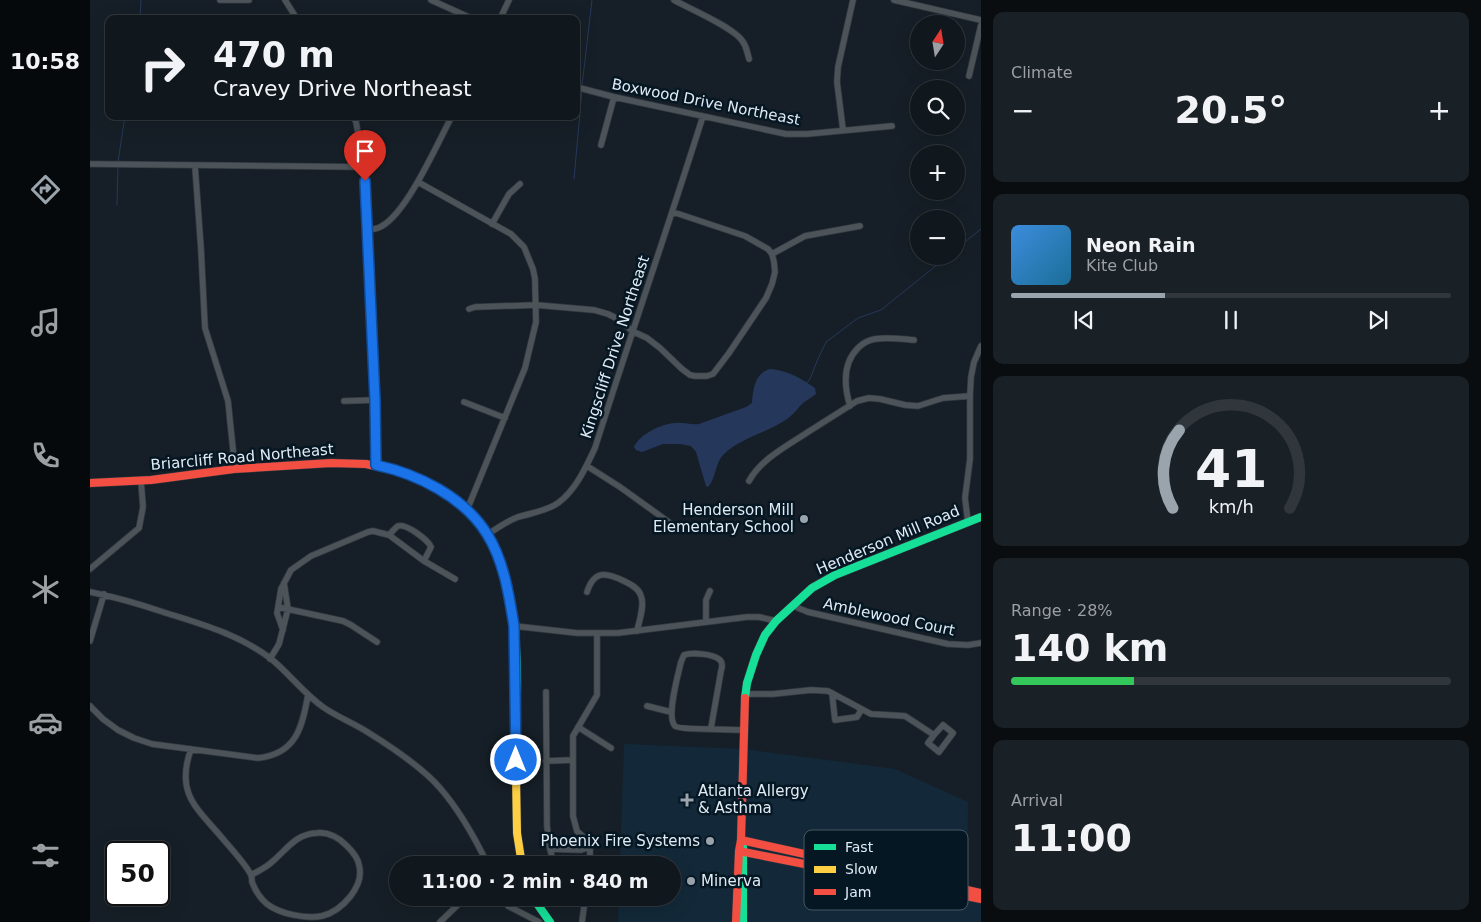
<!DOCTYPE html>
<html lang="en">
<head>
<meta charset="utf-8">
<style>
  :root { --surface:#10171d; --page:#192026; --text:#f1f3f6; --muted:#9c9fa4; --line:#30363b; --accent:#99a4ad }
  body { margin:0; font-family:"DejaVu Sans",sans-serif; background:var(--page); color:var(--text); height:100vh; display:flex; flex-direction:column; font-size:19px; white-space:nowrap }
  * { box-sizing:border-box; margin:0 }
  p { font-size:16px; color:var(--muted) }
  .icon { flex:none; width:28px; height:28px; fill:none; stroke:currentColor; stroke-width:2; stroke-linecap:round; stroke-linejoin:round }
  .map { position:relative; flex:1; overflow:hidden }
  .side { display:flex; flex-direction:column; gap:12px; padding:12px; background:#090d10; width:500px }
  .side>* { flex:none }
  .top-card { position:absolute; left:15px; top:15px; width:475px; height:105px; border-radius:10px; box-shadow:0 5px 20px #0002,0 0 0 1px var(--line); background:#10171d; color:var(--text); overflow:hidden }
  .needle { width:32px; rotate:12deg }
  .buttons { position:absolute; left:820px; top:15px; display:grid; gap:10px }
  .buttons a { display:grid; place-items:center; width:55px; height:55px; border-radius:50%; background:var(--surface); box-shadow:0 5px 20px #0002,0 0 0 1px var(--line); font-size:25px }
  .speed { position:absolute; left:15px; top:841px; display:flex; gap:10px; font-size:25px; font-weight:700; text-align:center }
  .speed>* { display:grid; place-content:center; width:65px; height:65px; border-radius:50%; background:var(--surface); box-shadow:0 5px 20px #0002,0 0 0 1px var(--line); line-height:1 }
  .speed .limit { border:2px solid #111; border-radius:8px; background:#fff; color:#111 }
  .pin { position:absolute; display:grid; place-items:center; width:42px; height:42px; color:#fff; margin:-51px -21px; border-radius:50% 50% 50% 0; rotate:-45deg; box-shadow:0 0 5px #0007 }
  .pin .icon { rotate:45deg }
  .me { position:absolute; width:55px; margin:-28px; rotate:0deg; stroke-linejoin:round; filter:drop-shadow(0 0 4px #0008) }
  .turn { display:flex; align-items:center; gap:18px; height:105px; padding:0 25px; font-size:22px }
  .turn .icon { width:65px; height:65px; stroke-width:2.5 }
  .turn b { display:block; font-size:35px; line-height:42px }
  .big { font-size:38px; font-weight:600; line-height:1.1 }
  .side .card { flex:1; display:flex; flex-direction:column; justify-content:center; gap:8px; min-width:0; padding:0 18px; border-radius:10px; background:var(--page) }
  .side .dial { align-items:center; gap:0 }
  .dial svg { height:130px; overflow:visible; fill:none; stroke:var(--line); stroke-width:7; stroke-linecap:round; text-anchor:middle }
  .dial text { fill:var(--text); stroke:none }
  .song { display:flex; align-items:center; gap:15px }
  .cover { width:60px; height:60px; border-radius:8px; background:linear-gradient(135deg,hsl(210 70% 55%),hsl(200 70% 35%)) }
  .played { height:5px; border-radius:2px; background:linear-gradient(90deg,var(--accent) 35%,var(--line) 35%) }
  .keys { display:flex; justify-content:space-around; direction:ltr }
  .heat { display:flex; justify-content:space-between; align-items:center; font-size:28px; direction:ltr }
  .charge { height:8px; border-radius:4px; background:linear-gradient(90deg,#34c759 28%,var(--line) 0) }
  .trip { position:absolute; left:299px; top:856px; width:292px; height:50px; border-radius:25px; background:var(--surface); box-shadow:0 5px 20px #0002,0 0 0 1px var(--line); font-weight:600; line-height:50px; text-align:center }
  main { display:flex; flex:1; min-height:0 }
  .menu { display:flex; flex-direction:column; width:90px; justify-content:space-around; align-items:center; background:#06090c; color:var(--muted) }
  .menu .icon { width:35px; height:35px }
  .menu .selected { color:var(--accent) }
  .menu b { font-size:22px; color:var(--text) }
  .map>svg:first-child { display:block }
  .built { fill:#132939 }
  .water { fill:#25385b }
  .lines { fill:none; stroke-linecap:round; stroke-linejoin:round }
  .stream { stroke:#25385b; stroke-width:1 }
  .street-casing { stroke:#343a41; stroke-width:7 }
  .fast-casing { stroke:#343a41; stroke-width:9 }
  .slow-casing { stroke:#343a41; stroke-width:9 }
  .jam-casing { stroke:#343a41; stroke-width:9 }
  .street { stroke:#4c5459; stroke-width:5.5 }
  .fast { stroke:#16e098; stroke-width:8 }
  .slow { stroke:#ffcf43; stroke-width:8 }
  .jam { stroke:#f24e42; stroke-width:8 }
  .route-casing { stroke:#114b97; stroke-width:12 }
  .route { stroke:#1a73e8; stroke-width:9 }
  .poi-dot { fill:#99a4ad; stroke:#061724; stroke-width:2 }
  .labels { text-anchor:middle; stroke-width:5; stroke-linejoin:round; paint-order:stroke }
  .street-label { font-size:15px; fill:#e0ebf5; stroke:#061724 }
  .poi-label { font-size:15px; fill:#e0ebf5; stroke:#061724; text-anchor:end }
  .key { fill:#061724; stroke:#475763; stroke-width:1 }
  .key-label { font-size:14px; fill:#e0ebf5 }
</style>
</head>
<body>
<main>
<nav class="menu">
<b>10:58</b>
<svg class="icon selected" aria-label="directions" viewBox="0 0 24 24"><path d="M12 3l9 9-9 9-9-9zM9 14v-3h6M13 9l2 2-2 2"/></svg>
<svg class="icon" aria-label="music" viewBox="0 0 24 24"><path d="M9 18V5l10-2v13"/><circle cx="6" cy="18" r="3"/><circle cx="16" cy="16" r="3"/></svg>
<svg class="icon" aria-label="phone" viewBox="0 0 24 24"><path d="M5 4h4l2 5-3 2q2 4 5 5l2-3 5 2v4C11 20 4 13 5 4z"/></svg>
<svg class="icon" aria-label="climate" viewBox="0 0 24 24"><path d="M12 3v18M4 7l16 10M4 17L20 7"/></svg>
<svg class="icon" aria-label="car" viewBox="0 0 24 24"><path d="M5 17H2v-5l4-1 3-4h7l3 4 3 1v5h-3M9 17h6M6 11h13"/><circle cx="7" cy="17" r="2"/><circle cx="17" cy="17" r="2"/></svg>
<svg class="icon" aria-label="filters" viewBox="0 0 24 24"><path d="M4 7h16M4 17h16"/><circle cx="9" cy="7" r="2"/><circle cx="15" cy="17" r="2"/></svg>
</nav>
<div class="map">
<svg width="891" height="922" viewBox="0 0 891 922">
  <rect width="100%" height="100%" fill="#161f27"/>
  <path class="built" d="M534 744 654 749 805 769 878 802 877 890 891 894V922H528L529 898H582V865H530Z"/>
  <path class="water" d="M680 369C697 370 712 379 725 388L726 394C722 397 717 400 713 403 708 408 703 415 697 419 677 433 650 438 633 455 625 464 626 478 618 487L616 486 606 452 601 446 590 444H573L552 452 546 450 544 447C550 434 571 424 585 423 593 422 601 425 609 424L656 407 662 403C663 389 665 373 680 369Z"/>
  <g class="lines">
    <path class="stream" d="M50 19 51 0
      M492 86 502 0
      M28 162 35 116
      M484 179 492 90
      M27 205 28 166
      M866 249 891 229
      M717 383 720 379 727 361 736 342 768 318 791 310 858 256"/>
    <g class="street-casing">
      <path id="street" d="M130 0H159
        M195 0 207 19
        M341 0 383 19
        M584 0C602 10 636 24 650 38 656 44 657 51 659 59
        M804 0 891 20
        M410 19 419 0
        M879 76 891 25
        M486 87 524 97 696 134H717L802 126
        M263 116 266 122 274 167 276 194 285 400 286 465
        M753 130 747 82 748 67 763 0
        M511 145 524 97
        M0 164 274 167
        M105 166 111 249 115 328 138 401 145 469
        M328 182 421 234 434 247 443 269 445 279 446 322 435 368 377 510
        M402 224 419 194 430 184
        M278 230C283 229 288 229 292 226 318 211 347 144 362 116
        M682 254 715 236 770 226
        M379 309 385 307 446 305 504 310 518 314 530 320 542 331 557 338 570 348 592 369 600 375 605 376H617L623 374 639 353 676 298 682 284 685 272 684 262 682 254 678 249 655 236 583 212
        M254 401 285 400
        M374 402 415 418
        M760 406C754 386 752 364 768 348 773 343 778 340 785 339 798 337 811 339 824 340
        M497 466 530 487 587 528
        M659 481C671 459 697 446 718 432 734 422 751 411 767 401L779 398 790 399 815 405 828 406 853 398 880 396
        M878 522 875 498 880 459V396L881 377 884 362 891 346
        M299 535C301 533 305 528 308 526 316 523 338 540 341 547L334 561
        M397 535C407 528 417 521 428 517 441 513 457 511 468 503 486 490 496 467 505 448 540 337 578 227 613 116
        M0 569 49 528 53 507 51 481
        M0 592C25 597 49 604 73 612 111 624 148 634 180 658 199 673 213 693 233 707 247 717 264 723 279 733 303 748 332 767 350 788 370 811 385 838 398 865
        M497 592C504 570 516 572 534 581 540 584 549 588 551 596 555 606 549 621 547 631
        M704 605 708 608 718 612 858 644 878 645 891 643
        M188 607 253 621 261 625 287 642
        M616 622V600L620 591
        M424 626 487 633H528L657 617H669L686 621
        M193 630 187 613 191 589 201 570 221 556 278 532 283 531 299 535 334 561 365 579
        M0 641 14 594
        M180 659 189 644 198 609 194 583
        M456 692 457 826 460 849 464 865
        M742 693 745 720 767 717 770 712V708
        M656 694H683L721 690 738 691 781 714 815 716 844 735 853 725 863 733 849 752 838 743 844 735
        M0 706 13 719 28 730 44 738 62 744 168 758C206 754 212 728 218 695
        M557 706 581 712
        M488 727 521 748
        M621 728 631 671C632 668 633 663 630 660 624 654 602 652 594 655L591 662C588 675 576 717 585 726 588 730 644 729 654 730
        M101 749C85 794 107 808 133 839 140 847 157 866 161 875 162 877 162 880 162 882 165 890 171 899 177 904 190 914 215 919 232 916 252 911 275 886 269 865 268 858 262 851 257 846 249 838 238 832 227 833 206 834 198 848 183 861 177 867 169 871 161 875
        M456 761 483 760
        M460 849 491 850 500 847
        M446 865 463 860
        M500 865V850L498 841 487 831 483 816V736L507 695V634
        M412 898 418 906 449 922
        M484 898 492 903 493 898
        M492 903 494 907 492 922
        M350 922 375 898"/>
    </g>
    <g class="fast-casing">
      <path id="fast" d="M307 471C338 481 370 498 389 524 439 590 425 697 426 776
        M655 698 657 683 666 655 675 635 686 621 722 588 745 575 891 517
        M653 847V922
        M445 898 448 905 460 922"/>
    </g>
    <g class="slow-casing">
      <path id="slow" d="M426 776 427 833 432 865"/>
    </g>
    <g class="jam-casing">
      <path id="jam" d="M0 483 61 480 144 469 241 463 276 464 307 471
        M651 840 891 893
        M649 851 891 899
        M646 922 649 851 651 840 655 698"/>
    </g>
    <use href="#street" class="street"/>
    <use href="#fast" class="fast"/>
    <use href="#slow" class="slow"/>
    <use href="#jam" class="jam"/>
  </g>
  <g class="lines">
    <g class="route-casing">
      <path id="route" d="M275 181 285 400 286 465C328 474 374 497 397 534 414 561 419 595 424 626L426 760"/>
    </g>
    <use href="#route" class="route"/>
  </g>
  <g class="poi-dot">
    <circle cx="714" cy="519" r="5"/>
    <path d="M594.5 792.5h5v5h5v5h-5v5h-5v-5h-5v-5h5z"/>
    <circle cx="620" cy="841" r="5"/>
    <circle cx="601" cy="881" r="5"/>
  </g>
  <g class="labels">
    <g class="street-label">
      <text transform="translate(616 102) rotate(11)" y="5">Boxwood Drive Northeast</text>
      <text transform="translate(525 347) rotate(-72)" y="5">Kingscliff Drive Northeast</text>
      <text transform="translate(152 457) rotate(-5)" y="5">Briarcliff Road Northeast</text>
      <text transform="translate(798 540) rotate(-23)" y="5">Henderson Mill Road</text>
      <text transform="translate(799 617) rotate(12)" y="5">Amblewood Court</text>
    </g>
    <g class="poi-label">
      <text x="704" y="515">Henderson Mill<tspan x="704" dy="17">Elementary School</tspan></text>
      <text x="608" y="796" text-anchor="start">Atlanta Allergy<tspan x="608" dy="17">&amp; Asthma</tspan></text>
      <text x="610" y="846">Phoenix Fire Systems</text>
      <text x="611" y="886" text-anchor="start">Minerva</text>
    </g>
  </g>
  <rect x="714" y="830" width="164" height="80" rx="8" class="key"/>
  <rect x="724" y="844" width="22" height="6" fill="#16e098"/>
  <rect x="724" y="866" width="22" height="7" fill="#ffcf43"/>
  <rect x="724" y="889" width="22" height="6" fill="#f24e42"/>
  <g class="key-label">
    <text x="755" y="852">Fast</text>
    <text x="755" y="874">Slow</text>
    <text x="755" y="897">Jam</text>
  </g>
</svg>
<div class="buttons">
<a><svg class="needle" viewBox="-14 -14 28 28"><path d="M0-13l5 13h-10z" fill="#e53935"/><path d="M0 13l5-13h-10z" fill="#9c9fa4"/></svg></a>
<a><svg class="icon" aria-label="search" viewBox="0 0 24 24"><circle cx="10" cy="10" r="6"/><path d="M15 15l6 6"/></svg></a>
<a>+</a>
<a>−</a>
</div>
<div class="speed"><div class="limit">50</div></div>
<div class="pin" style="left:275px;top:181px;background:#d93025"><svg class="icon" aria-label="arrive" viewBox="0 0 24 24"><path d="M6 21V4h12l-3 4 3 4H6"/></svg></div>
<svg class="me" style="left:426px;top:760px" viewBox="-20 -20 40 40"><circle r="17" fill="#1a73e8" stroke="#fff" stroke-width="3"/><path d="M0-11L8 9 0 5-8 9z" fill="#fff"/></svg>
<div class="trip">11:00 · 2 min · 840 m</div>
<div class="top-card">
<div class="turn"><svg class="icon" aria-label="right" viewBox="0 0 24 24"><path d="M7 20v-9h11M14 6l5 5-5 5"/></svg><div><b>470 m</b>Cravey Drive Northeast</div></div>
</div>
</div>
<section class="side">
<div class="card"><p>Climate</p>
<div class="heat"><a>−</a><b class="big">20.5°</b><a>+</a></div>
</div>
<div class="card">
<div class="song"><i class="cover"></i><div><b>Neon Rain</b><p>Kite Club</p></div></div>
<div class="played"></div>
<div class="keys"><svg class="icon" aria-label="previous" viewBox="0 0 24 24"><path d="M18 5L8 12l10 7zM5 5v14"/></svg><svg class="icon" aria-label="pause" viewBox="0 0 24 24"><path d="M8 5v14M16 5v14"/></svg><svg class="icon" aria-label="next" viewBox="0 0 24 24"><path d="M6 5l10 7-10 7zM19 5v14"/></svg></div>
</div>
<div class="card dial"><svg viewBox="0 0 100 80">
<path d="M14 69A42 42 0 1 1 86 69"/>
<path d="M14 69A42 42 0 0 1 18 21" stroke="#99a4ad"/>
<text x="50" y="56" font-size="32" font-weight="700">41</text>
<text x="50" y="72" font-size="11">km/h</text>
</svg></div>
<div class="card"><p>Range · 28%</p><b class="big">140 km</b><div class="charge"></div></div>
<div class="card"><p>Arrival</p><b class="big">11:00</b></div>
</section>
</main>
</body>
</html>
